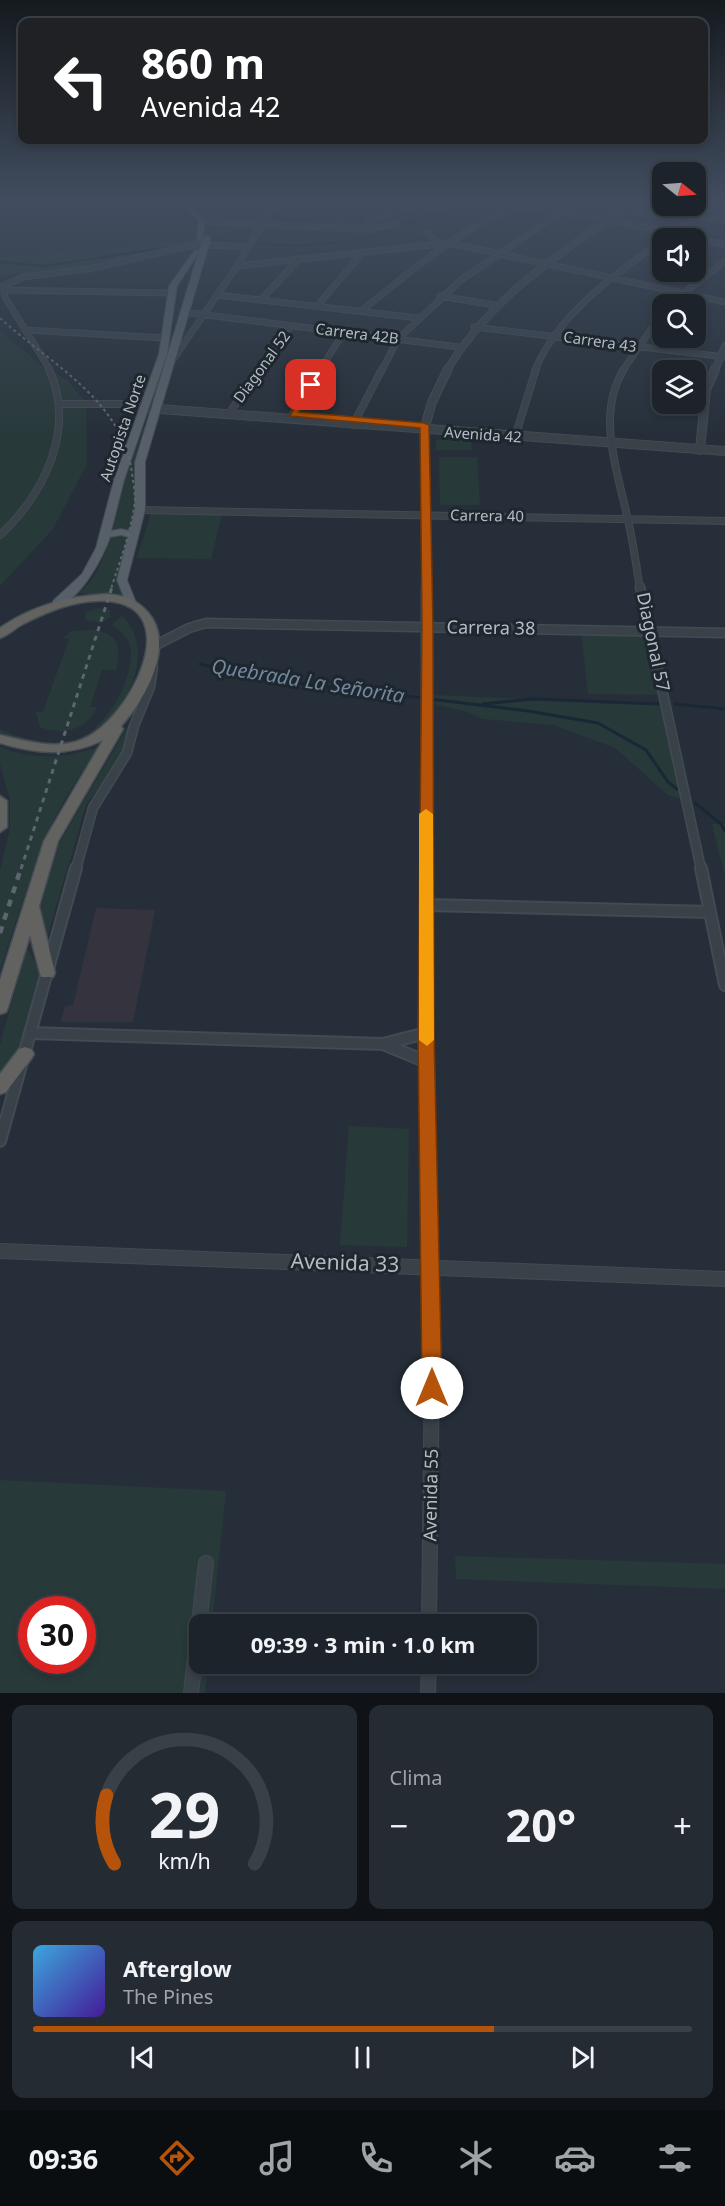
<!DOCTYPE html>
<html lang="es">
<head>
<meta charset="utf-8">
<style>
  :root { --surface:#1c232b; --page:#252b33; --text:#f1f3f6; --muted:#a0a4a9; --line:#3a4047; --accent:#b45309 }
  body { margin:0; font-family:"Noto Sans",sans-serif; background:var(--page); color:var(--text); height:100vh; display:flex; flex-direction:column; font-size:22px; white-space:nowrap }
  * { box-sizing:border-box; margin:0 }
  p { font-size:20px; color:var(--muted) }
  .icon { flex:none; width:33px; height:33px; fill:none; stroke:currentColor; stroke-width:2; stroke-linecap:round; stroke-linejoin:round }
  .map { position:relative; height:1693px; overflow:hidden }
  .panel { display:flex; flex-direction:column; gap:12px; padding:12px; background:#0f1318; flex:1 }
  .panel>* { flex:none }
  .guide { position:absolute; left:18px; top:18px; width:690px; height:126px; border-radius:12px; box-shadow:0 3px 9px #0003,0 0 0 2px var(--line); background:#202124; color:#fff; overflow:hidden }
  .needle { width:39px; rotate:107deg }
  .controls { position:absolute; left:652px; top:162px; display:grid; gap:12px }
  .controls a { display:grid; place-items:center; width:54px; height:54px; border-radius:12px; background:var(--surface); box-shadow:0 3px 9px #0003,0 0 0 2px var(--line); font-size:30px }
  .speed { position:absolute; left:18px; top:1596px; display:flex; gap:12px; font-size:30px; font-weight:700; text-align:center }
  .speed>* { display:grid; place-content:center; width:78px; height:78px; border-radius:50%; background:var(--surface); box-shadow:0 3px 9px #0003,0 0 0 2px var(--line); line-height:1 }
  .speed .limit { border:9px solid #d22; background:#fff; color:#111 }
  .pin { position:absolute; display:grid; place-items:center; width:51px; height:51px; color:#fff; margin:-26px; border-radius:12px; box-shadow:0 3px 9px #0006 }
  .me { position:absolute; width:66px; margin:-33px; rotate:0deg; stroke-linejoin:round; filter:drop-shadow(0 0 4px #0008) }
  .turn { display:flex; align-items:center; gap:21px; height:126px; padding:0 24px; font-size:27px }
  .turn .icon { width:78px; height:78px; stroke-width:2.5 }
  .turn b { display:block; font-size:42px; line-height:51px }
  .big { font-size:45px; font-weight:700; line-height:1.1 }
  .panel .tile { flex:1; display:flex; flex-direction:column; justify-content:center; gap:9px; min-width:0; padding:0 21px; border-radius:12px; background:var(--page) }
  .panel .dial { align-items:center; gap:0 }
  .dial svg { height:156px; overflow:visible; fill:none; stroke:var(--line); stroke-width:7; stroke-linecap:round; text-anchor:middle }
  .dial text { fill:var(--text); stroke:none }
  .song { display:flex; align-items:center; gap:18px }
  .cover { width:72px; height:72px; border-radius:9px; background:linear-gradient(135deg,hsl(200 70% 55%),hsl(260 70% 35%)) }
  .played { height:6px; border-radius:3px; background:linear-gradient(90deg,var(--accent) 70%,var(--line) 70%) }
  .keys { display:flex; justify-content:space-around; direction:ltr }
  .heat { display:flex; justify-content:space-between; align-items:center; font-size:33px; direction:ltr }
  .panel .tiles { flex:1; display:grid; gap:12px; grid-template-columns:1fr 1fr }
  .tile:last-child { grid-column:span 2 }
  .trip { position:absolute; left:189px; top:1614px; width:348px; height:60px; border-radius:12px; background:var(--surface); box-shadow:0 3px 9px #0003,0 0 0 2px var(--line); font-weight:700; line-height:60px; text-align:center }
  .tab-bar { display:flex; height:96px; justify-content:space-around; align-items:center; background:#0b0e11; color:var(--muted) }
  .tab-bar .icon { width:42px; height:42px }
  .tab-bar .selected { color:var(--accent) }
  .tab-bar b { font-size:27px; color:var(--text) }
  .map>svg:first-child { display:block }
  .medical { fill:#34333e }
  .green { fill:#28393a; fill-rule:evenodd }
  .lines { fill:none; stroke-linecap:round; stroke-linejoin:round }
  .stream-far1 { stroke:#1a2735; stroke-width:2 }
  .stream { stroke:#1a2735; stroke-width:3 }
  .minor-far4-casing { stroke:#424a52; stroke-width:7 }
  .minor-far3-casing { stroke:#424a52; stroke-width:8 }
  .minor-far2-casing { stroke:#424a52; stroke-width:11 }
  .minor-far1-casing { stroke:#424a52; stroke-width:14 }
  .minor-casing { stroke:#424a52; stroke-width:16 }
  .tertiary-far1-casing { stroke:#424a52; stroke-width:8 }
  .tertiary-casing { stroke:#424a52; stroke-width:10 }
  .primary-casing { stroke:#424a52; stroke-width:2 }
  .trunk-casing { stroke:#444c54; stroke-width:3 }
  .minor-far4 { stroke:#394149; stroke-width:5 }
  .minor-far3 { stroke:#394149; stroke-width:6 }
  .minor-far2 { stroke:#394149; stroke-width:8 }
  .minor-far1 { stroke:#394149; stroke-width:10 }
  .minor { stroke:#394149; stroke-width:14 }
  .tertiary-far1 { stroke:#394149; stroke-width:6 }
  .tertiary { stroke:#394149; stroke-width:8 }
  .primary { fill:#576069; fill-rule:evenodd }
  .trunk { fill:#626260; fill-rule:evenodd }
  .rail-far2 { stroke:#5c6570; stroke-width:2; stroke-dasharray:3 3; stroke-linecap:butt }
  .rail-far1 { stroke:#5c6570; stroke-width:3; stroke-dasharray:5 5; stroke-linecap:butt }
  .rail { stroke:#5c6570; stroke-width:4.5; stroke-dasharray:7 7; stroke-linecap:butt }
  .primary-bridge-casing { stroke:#424a52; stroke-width:9; stroke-linecap:butt }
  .primary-bridge { stroke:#576069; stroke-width:8 }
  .route { fill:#b45309; stroke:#753606; stroke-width:1.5 }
  .slow { fill:#f59e0b }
  .labels { text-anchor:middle; stroke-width:6; stroke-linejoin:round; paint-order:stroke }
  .far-street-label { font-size:15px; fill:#b5bcc5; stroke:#1e262e }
  .street-label { font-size:18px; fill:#b5bcc5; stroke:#1e262e }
  .water-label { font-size:20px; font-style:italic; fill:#72889f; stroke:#1e262e }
  .near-street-label { font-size:21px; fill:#b5bcc5; stroke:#1e262e }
</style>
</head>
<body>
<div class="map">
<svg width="725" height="1693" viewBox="0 0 725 1693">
  <rect width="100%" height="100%" fill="#262f39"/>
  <path class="medical" d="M96 908 155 910 133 1022H61L65 1006 73 1005Z"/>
  <path class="green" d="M610 200H663V206H668L660 211 608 201Z
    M194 240V244L71 268 0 276V257L118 247 145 241 149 244Z
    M0 331 42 366 67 380 86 402 87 464 53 529 0 586Z
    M149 415H152L138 509 118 579V585L128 600 113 596 79 593C111 566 113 518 123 481 129 458 140 437 149 415Z
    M436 440H471L472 450H436Z
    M439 457H477L480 505H440Z
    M151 513 222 514 211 559 137 558Z
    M98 608 110 610 111 617 101 623 85 620 86 612Z
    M122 616C161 652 121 728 78 741 51 749 25 741 0 733V729C24 740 55 748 80 738 107 727 137 675 130 645 127 636 119 630 112 625Z
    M95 630C120 635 121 648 116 670H102L90 707H97C88 730 62 736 40 727L36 712H43L69 639 63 638 71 631Z
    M581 630 647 631 665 695 588 694Z
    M434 695 667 705 686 800 668 795 615 748 554 725 482 719 468 712 434 704Z
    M133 717 120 761 86 805 45 944 38 921 47 881 59 844Z
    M0 747C34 760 65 759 98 747L66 797 43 840 0 969V871L10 829V799L0 764Z
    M712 824H725V877Z
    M27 948 40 972 17 1057 0 1077V1045Z
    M349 1126 409 1129 407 1247 340 1245Z
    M0 1480 226 1491 212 1624H200V1664H208L205 1693H0ZM32 1610H82V1660H32Z
    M455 1556 725 1564V1589L456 1579Z"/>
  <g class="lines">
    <path class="stream-far1" d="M0 262 45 266 215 240 295 246 344 242 374 236 426 216 515 200"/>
    <path class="stream" d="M200 664 265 679 528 711 598 723 646 750 668 782 677 789
      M483 704 533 699 658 704
      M675 704 725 709
      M695 803 721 824 725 831"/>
    <g class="minor-far4-casing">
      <path id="minor-far4" d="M224 200 210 222 367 229 396 224
        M612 212 629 211 652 215
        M697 215 725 221
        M335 228 350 200
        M369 229V222L375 218 425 202 468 204
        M427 233 439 244
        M670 235 719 200
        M696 239 725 244
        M237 266 449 243 725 302
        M0 290 171 293
        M217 295 418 318
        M440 296 494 305
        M261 300 299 259
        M670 304 725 261
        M317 306 362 253
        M361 311C401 280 457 230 504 212 538 200 654 230 694 238
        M183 312 459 347
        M474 327 725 357
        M26 330 166 338
        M172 361 237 266 276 200
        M50 370 5 297 3 286 23 277 93 268 192 245 247 246
        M260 370 291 326
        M320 370 344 332
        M382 370 398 339 461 280 579 200
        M535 370C560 312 613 276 663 240
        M623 370 663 312"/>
    </g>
    <g class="minor-far3-casing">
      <path id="minor-far3" d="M624 369C596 414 617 469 627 516 633 540 636 564 640 589
        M62 404H147
        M232 409 261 369
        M293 414 321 369
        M353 425 382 369
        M424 430 426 589
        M515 437 536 369
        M140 510 725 521
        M0 535C45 493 76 429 49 369"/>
    </g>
    <g class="minor-far2-casing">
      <path id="minor-far2" d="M640 587 701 869
        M154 646 189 628 206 623 725 633
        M76 869 93 808 127 753 134 726 150 687 153 667
        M426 869V587"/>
    </g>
    <g class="minor-far1-casing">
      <path id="minor-far1" d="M426 868 430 1230
        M701 868 725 985
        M427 905 710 912
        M31 1033 383 1044 426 1033
        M383 1044 427 1062
        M0 1141 76 868"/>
    </g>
    <g class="minor-casing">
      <path id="minor" d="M0 1251 725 1279
        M429 1624 432 1364 430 1228
        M191 1693 206 1563
        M428 1693 429 1664"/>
    </g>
    <g class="tertiary-far1-casing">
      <path id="tertiary-far1" d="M388 200H426
        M447 370C487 304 545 263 607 221L612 212 599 200
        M715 370 725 346"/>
    </g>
    <g class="tertiary-casing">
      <path id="tertiary" d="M146 408 725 451
        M424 430 432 402 448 369
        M700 450 706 390 715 369"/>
    </g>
    <g class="primary-casing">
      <path id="primary" d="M179 200H185L205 221 202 241 197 240 199 221Z
        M203 249 207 251 145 462V510L127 580 137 605 136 607H128L117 580 128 537 121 535 110 537C104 556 76 609 53 605V601L82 574 96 548 114 480 159 354 169 286 195 250 199 252 177 286 167 354 124 480 111 531 121 529 130 531 135 510V462L199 251Z"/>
    </g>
    <g class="trunk-casing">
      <path id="trunk" d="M107 594C115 595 126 596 134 601 183 630 150 694 121 726L123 729 58 841 39 906 55 973 53 977H41L30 935 8 1007 6 1012 0 1014V980L44 841 103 740C69 757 36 754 0 743V735C26 741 55 750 81 740 129 722 188 607 107 601 77 599 49 611 23 624 15 628 9 635 0 638V628C32 606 68 596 107 594Z
        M0 796 7 801V827L0 832Z
        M25 1047 31 1049 34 1054 31 1059 6 1092 0 1094V1074L19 1049Z"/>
    </g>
    <use href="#minor-far4" class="minor-far4"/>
    <use href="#minor-far3" class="minor-far3"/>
    <use href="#minor-far2" class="minor-far2"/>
    <use href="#minor-far1" class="minor-far1"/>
    <use href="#minor" class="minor"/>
    <use href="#tertiary-far1" class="tertiary-far1"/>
    <use href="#tertiary" class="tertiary"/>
    <use href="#primary" class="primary"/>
    <use href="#trunk" class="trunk"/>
    <path class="rail-far2" d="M0 318C50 364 122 399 132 473 133 482 135 492 135 500 132 530 120 560 111 589"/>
    <path class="rail-far1" d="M21 869 112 587"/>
    <path class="rail" d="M0 933 21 868"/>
    <g class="primary-bridge-casing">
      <path id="primary-bridge" d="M203 251 207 239"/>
    </g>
    <use href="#primary-bridge" class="primary-bridge"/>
  </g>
  <linearGradient id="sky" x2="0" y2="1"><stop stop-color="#151a1f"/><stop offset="0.46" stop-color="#414d5f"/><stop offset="1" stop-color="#414d5f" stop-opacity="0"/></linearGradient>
  <rect width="725" height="437" fill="url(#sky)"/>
  <path class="route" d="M311 382 316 385 299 412 424 423 429 425 433 626 434 1034 442 1388 439 1394 432 1397 425 1394 422 1388 418 1034 422 626 420 428 290 416 307 385Z"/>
  <path class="slow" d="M426 809 433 814 434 1040 427 1046 419 1040V814Z"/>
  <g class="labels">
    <g class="far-street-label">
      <text transform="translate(357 334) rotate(7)" y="5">Carrera 42B</text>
      <text transform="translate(600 342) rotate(8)" y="5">Carrera 43</text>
      <text transform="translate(262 367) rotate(-54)" y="5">Diagonal 52</text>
      <text transform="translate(123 428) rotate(-71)" y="5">Autopista Norte</text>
      <text transform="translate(483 435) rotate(4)" y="5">Avenida 42</text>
      <text transform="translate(487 516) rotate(1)" y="5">Carrera 40</text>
    </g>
    <g class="street-label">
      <text transform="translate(491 628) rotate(1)" y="6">Carrera 38</text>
      <text transform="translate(653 642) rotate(78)" y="6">Diagonal 57</text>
      <text transform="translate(431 1495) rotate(-89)" y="6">Avenida 55</text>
    </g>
    <g class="water-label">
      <text transform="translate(308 681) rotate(9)" y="7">Quebrada La Señorita</text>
    </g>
    <g class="near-street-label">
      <text transform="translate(345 1263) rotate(2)" y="7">Avenida 33</text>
    </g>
  </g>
</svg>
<div class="controls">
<a><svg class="needle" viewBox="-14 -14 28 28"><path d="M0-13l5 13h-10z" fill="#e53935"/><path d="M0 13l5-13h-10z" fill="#a0a4a9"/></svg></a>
<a><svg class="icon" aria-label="sound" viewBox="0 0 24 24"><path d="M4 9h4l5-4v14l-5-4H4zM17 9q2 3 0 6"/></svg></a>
<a><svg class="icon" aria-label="search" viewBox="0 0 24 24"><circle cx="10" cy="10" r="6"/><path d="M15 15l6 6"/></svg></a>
<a><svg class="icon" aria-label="layers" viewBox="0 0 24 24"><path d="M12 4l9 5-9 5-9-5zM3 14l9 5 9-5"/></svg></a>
</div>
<div class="speed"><div class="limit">30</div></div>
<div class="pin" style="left:311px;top:385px;background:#d93025"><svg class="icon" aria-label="arrive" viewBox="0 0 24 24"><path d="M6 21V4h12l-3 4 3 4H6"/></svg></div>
<svg class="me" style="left:432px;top:1388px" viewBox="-20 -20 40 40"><circle r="19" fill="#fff"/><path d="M0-13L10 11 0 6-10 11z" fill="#b45309"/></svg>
<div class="trip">09:39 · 3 min · 1.0 km</div>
<div class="guide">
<div class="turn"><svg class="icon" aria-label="left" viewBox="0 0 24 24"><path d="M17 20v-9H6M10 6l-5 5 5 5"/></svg><div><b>860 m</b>Avenida 42</div></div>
</div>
</div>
<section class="panel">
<div class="tiles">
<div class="tile dial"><svg viewBox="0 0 100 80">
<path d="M14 69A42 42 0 1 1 86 69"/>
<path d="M14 69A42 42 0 0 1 10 34" stroke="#b45309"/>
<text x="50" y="56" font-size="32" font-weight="700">29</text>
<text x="50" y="72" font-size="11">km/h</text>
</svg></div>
<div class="tile"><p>Clima</p>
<div class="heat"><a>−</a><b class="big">20°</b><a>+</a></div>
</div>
<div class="tile">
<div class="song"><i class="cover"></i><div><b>Afterglow</b><p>The Pines</p></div></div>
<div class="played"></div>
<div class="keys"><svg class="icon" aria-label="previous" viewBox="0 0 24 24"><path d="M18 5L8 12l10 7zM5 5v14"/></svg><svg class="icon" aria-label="pause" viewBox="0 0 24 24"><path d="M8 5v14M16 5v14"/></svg><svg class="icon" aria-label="next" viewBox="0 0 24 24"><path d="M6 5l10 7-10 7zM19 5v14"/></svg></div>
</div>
</div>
</section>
<nav class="tab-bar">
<b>09:36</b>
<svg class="icon selected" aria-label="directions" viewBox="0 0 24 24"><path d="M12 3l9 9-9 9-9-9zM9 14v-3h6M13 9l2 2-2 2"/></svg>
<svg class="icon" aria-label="music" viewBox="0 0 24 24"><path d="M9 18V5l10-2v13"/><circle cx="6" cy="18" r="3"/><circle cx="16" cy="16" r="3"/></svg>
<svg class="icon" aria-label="phone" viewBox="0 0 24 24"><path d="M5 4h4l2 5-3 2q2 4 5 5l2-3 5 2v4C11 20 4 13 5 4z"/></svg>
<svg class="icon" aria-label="climate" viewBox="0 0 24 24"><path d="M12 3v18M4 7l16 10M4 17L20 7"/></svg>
<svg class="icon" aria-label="car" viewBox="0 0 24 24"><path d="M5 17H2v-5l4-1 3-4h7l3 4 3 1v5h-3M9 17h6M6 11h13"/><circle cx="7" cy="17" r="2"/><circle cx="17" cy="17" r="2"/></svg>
<svg class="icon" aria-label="filters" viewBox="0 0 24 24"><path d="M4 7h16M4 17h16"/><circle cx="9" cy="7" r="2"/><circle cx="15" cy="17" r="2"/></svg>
</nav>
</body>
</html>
